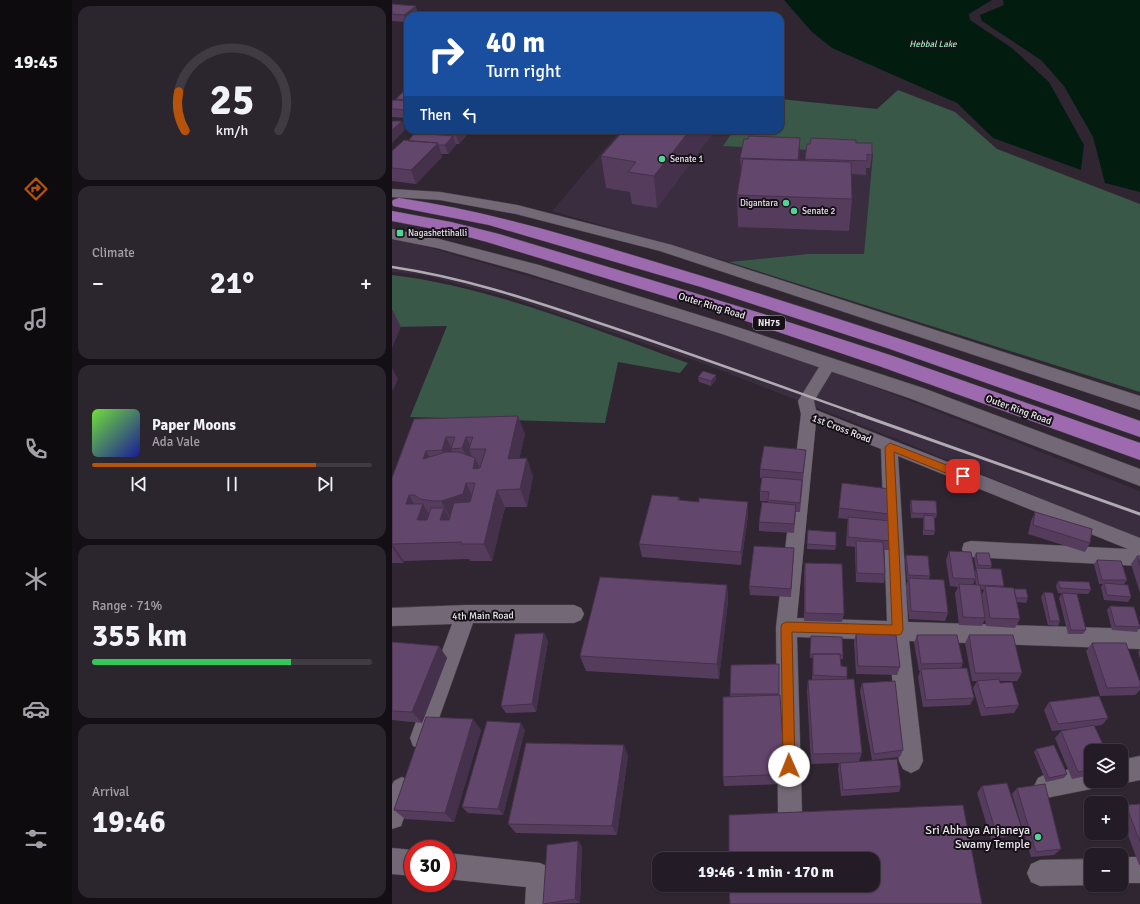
<!DOCTYPE html>
<html lang="en">
<head>
<meta charset="utf-8">
<style>
  :root { --surface:#231c26; --page:#2b252e; --text:#f1f3f6; --muted:#a3a1a7; --line:#403a43; --accent:#b45309 }
  body { margin:0; font-family:Signika,sans-serif; background:var(--page); color:var(--text); height:100vh; display:flex; flex-direction:column; font-size:15px; white-space:nowrap }
  * { box-sizing:border-box; margin:0 }
  p { font-size:13px; color:var(--muted) }
  .icon { flex:none; width:22px; height:22px; fill:none; stroke:currentColor; stroke-width:2; stroke-linecap:round; stroke-linejoin:round }
  .map { position:relative; flex:1; overflow:hidden }
  .side { display:flex; flex-direction:column; gap:6px; padding:6px; background:#130f15; width:320px }
  .side>* { flex:none }
  .top-card { position:absolute; left:12px; top:12px; width:380px; height:122px; border-radius:12px; box-shadow:0 1px 3px #0004,0 0 0 1px var(--line); background:#1a4fa0; color:#fff; overflow:hidden }
  .buttons { position:absolute; left:692px; top:744px; display:grid; gap:8px }
  .buttons a { display:grid; place-items:center; width:44px; height:44px; border-radius:8px; background:var(--surface); box-shadow:0 1px 3px #0004,0 0 0 1px var(--line); font-size:20px }
  .speed { position:absolute; left:12px; top:840px; display:flex; gap:8px; font-size:20px; font-weight:700; text-align:center }
  .speed>* { display:grid; place-content:center; width:52px; height:52px; border-radius:50%; background:var(--surface); box-shadow:0 1px 3px #0004,0 0 0 1px var(--line); line-height:1 }
  .speed .limit { border:6px solid #d22; background:#fff; color:#111 }
  .pin { position:absolute; display:grid; place-items:center; width:34px; height:34px; color:#fff; margin:-17px; border-radius:8px; box-shadow:0 2px 6px #0006 }
  .me { position:absolute; width:44px; margin:-22px; rotate:359deg; stroke-linejoin:round; filter:drop-shadow(0 0 3px #0008) }
  .turn { display:flex; align-items:center; gap:14px; height:84px; padding:0 16px; font-size:18px }
  .turn .icon { width:52px; height:52px; stroke-width:2.5 }
  .turn b { display:block; font-size:28px; line-height:34px }
  .then { display:flex; align-items:center; height:38px; padding:0 16px; background:#0003; gap:8px; font-size:15px }
  .big { font-size:30px; font-weight:700; line-height:1.1 }
  .side .card { flex:1; display:flex; flex-direction:column; justify-content:center; gap:6px; min-width:0; padding:0 14px; border-radius:12px; background:var(--page) }
  .side .dial { align-items:center; gap:0 }
  .dial svg { height:104px; overflow:visible; fill:none; stroke:var(--line); stroke-width:7; stroke-linecap:round; text-anchor:middle }
  .dial text { fill:var(--text); stroke:none }
  .song { display:flex; align-items:center; gap:12px }
  .cover { width:48px; height:48px; border-radius:6px; background:linear-gradient(135deg,hsl(100 70% 55%),hsl(240 70% 35%)) }
  .played { height:4px; border-radius:2px; background:linear-gradient(90deg,var(--accent) 80%,var(--line) 80%) }
  .keys { display:flex; justify-content:space-around; direction:ltr }
  .heat { display:flex; justify-content:space-between; align-items:center; font-size:22px; direction:ltr }
  .charge { height:6px; border-radius:3px; background:linear-gradient(90deg,#34c759 71%,var(--line) 0) }
  .trip { position:absolute; left:260px; top:852px; width:228px; height:40px; border-radius:12px; background:var(--surface); box-shadow:0 1px 3px #0004,0 0 0 1px var(--line); font-weight:700; line-height:40px; text-align:center }
  main { display:flex; flex:1; min-height:0 }
  .tabs { display:flex; flex-direction:column; width:72px; justify-content:space-around; align-items:center; background:#0e0b0f; color:var(--muted) }
  .tabs .icon { width:28px; height:28px }
  .tabs .on { color:var(--accent) }
  .tabs b { font-size:18px; color:var(--text) }
  .map>svg:first-child { display:block }
  .built { fill:#3a2d3f }
  .green { fill:#3a5847 }
  .water { fill:#021d10 }
  .lines { fill:none; stroke-linecap:round; stroke-linejoin:round }
  .minor-casing { stroke:#4a434d; stroke-width:1 }
  .tertiary-casing { stroke:#4a434d; stroke-width:1 }
  .trunk-casing { stroke:#4a434d; stroke-width:1 }
  .minor { fill:#736876; fill-rule:evenodd }
  .tertiary { fill:#736876; fill-rule:evenodd }
  .trunk { fill:#9e6aaf; fill-rule:evenodd }
  .rail-far1 { stroke:#b0aab3; stroke-width:2.5 }
  .rail { stroke:#b0aab3; stroke-width:3 }
  .wall { fill:#553c5d; fill-rule:evenodd }
  .shaded-wall { fill:#45314c }
  .building { fill:#63466c; stroke:#45314c; fill-rule:evenodd }
  .route { fill:#b45309; stroke:#753606 }
  .poi-dot { fill:#53d396; stroke:#151116; stroke-width:1.5 }
  .labels { text-anchor:middle; stroke-width:4; stroke-linejoin:round; paint-order:stroke }
  .far-water-label { font-size:9px; font-style:italic; fill:#a0f0c4; stroke:#151116 }
  .far-poi-label { font-size:9px; fill:#ece6ee; stroke:#151116; text-anchor:start }
  .shield { fill:#151116; stroke:#aca6ad; stroke-width:1 }
  .shield-label { font-size:9px; font-weight:bold; fill:#ece6ee }
  .street-label { font-size:10px; fill:#ece6ee; stroke:#151116 }
  .near-poi-label { font-size:12px; fill:#ece6ee; stroke:#151116; text-anchor:end }
</style>
</head>
<body>
<main>
<nav class="tabs">
<b>19:45</b>
<svg class="icon on" aria-label="directions" viewBox="0 0 24 24"><path d="M12 3l9 9-9 9-9-9zM9 14v-3h6M13 9l2 2-2 2"/></svg>
<svg class="icon" aria-label="music" viewBox="0 0 24 24"><path d="M9 18V5l10-2v13"/><circle cx="6" cy="18" r="3"/><circle cx="16" cy="16" r="3"/></svg>
<svg class="icon" aria-label="phone" viewBox="0 0 24 24"><path d="M5 4h4l2 5-3 2q2 4 5 5l2-3 5 2v4C11 20 4 13 5 4z"/></svg>
<svg class="icon" aria-label="climate" viewBox="0 0 24 24"><path d="M12 3v18M4 7l16 10M4 17L20 7"/></svg>
<svg class="icon" aria-label="car" viewBox="0 0 24 24"><path d="M5 17H2v-5l4-1 3-4h7l3 4 3 1v5h-3M9 17h6M6 11h13"/><circle cx="7" cy="17" r="2"/><circle cx="17" cy="17" r="2"/></svg>
<svg class="icon" aria-label="filters" viewBox="0 0 24 24"><path d="M4 7h16M4 17h16"/><circle cx="9" cy="7" r="2"/><circle cx="15" cy="17" r="2"/></svg>
</nav>
<section class="side">
<div class="card dial"><svg viewBox="0 0 100 80">
<path d="M14 69A42 42 0 1 1 86 69"/>
<path d="M14 69A42 42 0 0 1 9 39" stroke="#b45309"/>
<text x="50" y="56" font-size="32" font-weight="700">25</text>
<text x="50" y="72" font-size="11">km/h</text>
</svg></div>
<div class="card"><p>Climate</p>
<div class="heat"><a>−</a><b class="big">21°</b><a>+</a></div>
</div>
<div class="card">
<div class="song"><i class="cover"></i><div><b>Paper Moons</b><p>Ada Vale</p></div></div>
<div class="played"></div>
<div class="keys"><svg class="icon" aria-label="previous" viewBox="0 0 24 24"><path d="M18 5L8 12l10 7zM5 5v14"/></svg><svg class="icon" aria-label="pause" viewBox="0 0 24 24"><path d="M8 5v14M16 5v14"/></svg><svg class="icon" aria-label="next" viewBox="0 0 24 24"><path d="M6 5l10 7-10 7zM19 5v14"/></svg></div>
</div>
<div class="card"><p>Range · 71%</p><b class="big">355 km</b><div class="charge"></div></div>
<div class="card"><p>Arrival</p><b class="big">19:46</b></div>
</section>
<div class="map">
<svg width="748" height="904" viewBox="0 0 748 904">
  <rect width="100%" height="100%" fill="#2f2632"/>
  <path class="built" d="M388 99 485 109 472 254H416L337 262 160 211 229 130H388Z
    M0 239 14 241 206 296 409 360 519 401 748 491V539L502 438 307 362 119 298 31 275 0 272Z"/>
  <path class="green" d="M506 90 563 112 605 149 748 204V392L337 262 416 254H472L481 153 331 146 342 130H388V99L485 109Z
    M0 275C100 287 201 329 296 363L288 373 226 362 213 423 18 417 55 326 0 327Z"/>
  <path class="water" d="M392 0H600L577 14 578 20 620 48 657 82 692 145 689 170 601 138 565 103 440 48 420 32Z
    M611 0H748V192L713 183 701 137 672 86 649 60 590 21 588 15 612 5Z"/>
  <g class="lines">
    <g class="minor-casing">
      <path id="minor" d="M437 358 442 359 445 363 422 401 424 410 748 538V566L579 557 572 555 570 549 572 543 579 541 736 549 506 456 516 622 748 629V649L517 641 531 761 527 769 519 773 511 769 507 761 497 640 405 637 410 812 407 821 398 824 389 821 386 812 384 627 409 414 406 401 432 359ZM424 423 489 449 495 621 405 618Z
        M74 605H182L189 608 192 614 189 620 182 623H81L40 738 37 746 29 749 21 746 18 738 60 624 0 626V608Z
        M748 756V780L729 784 723 781H729V760Z
        M699 765V781H709L707 785 699 789 654 798 646 794 642 786 646 778 654 774Z
        M10 777 18 781 22 789 9 826 0 829V785L2 781Z
        M0 848 21 850V876L0 874Z
        M55 853 148 863 157 867 161 876 159 904H133L134 887 55 879Z
        M729 857H748V883H729Z
        M699 859V885L648 886 639 882 635 873 639 864 648 860Z"/>
    </g>
    <g class="tertiary-casing">
      <path id="tertiary" d="M0 189 48 192 125 205 280 245 748 396V410L268 251 124 214 48 200 0 197Z
        M0 229 47 239 147 265 342 326 531 388 748 469V486L517 398 330 334 135 273 45 248 0 239Z"/>
    </g>
    <g class="trunk-casing">
      <path id="trunk" d="M7 198C103 212 197 242 290 270 444 316 596 368 748 421V437L495 348 309 287 97 225 1 206 0 202 1 200Z
        M0 211 59 222 107 234 365 312 501 356 748 443V460L487 366 351 320 95 242 58 232 0 221Z"/>
    </g>
    <use href="#minor" class="minor"/>
    <use href="#tertiary" class="tertiary"/>
    <use href="#trunk" class="trunk"/>
    <path class="rail-far1" d="M0 267C68 277 133 298 198 320 289 350 379 383 469 415"/>
    <path class="rail" d="M466 414 748 514"/>
  </g>
  <path class="wall" d="M0 4 26 14 23 16H16V21L14 22 0 21Z
    M16 92V118L0 117V101L4 100V99Z
    M26 130H78L74 134 75 135 67 144H64V145L56 154H49L50 157 24 184 0 181V151L16 141 24 133V132Z
    M323 130 265 208 240 204 238 192 214 188 209 156Z
    M408 138 407 161H413L415 144 464 143 480 155 478 168H474V175L459 174 460 199 457 231 346 227 345 195 349 170 348 158Z
    M324 375V380L319 386 307 382 306 377Z
    M22 419 133 434 127 459 141 476 135 507H113L100 561H78L77 559 12 561 11 563H0V478Z
    M414 450 408 512H404L402 533 367 531V522L376 502V501H368V491L370 478H368V469Z
    M450 483 497 514 496 521 499 541 497 550H492L493 574 492 583 464 582 463 550V547L454 546 455 527 456 519 446 518Z
    M287 497 288 500 356 515 349 565 250 557 247 544Z
    M519 500 545 514 544 518H542L543 531 542 535H531V518H519L518 505Z
    M643 512 698 543 693 552 636 534 639 521Z
    M416 530 444 546 443 550 415 549Z
    M402 548 399 597 358 595 357 586Z
    M557 551 583 572 584 569 582 557 584 553 600 566 598 569 612 586 611 587 622 589 636 598 634 603 625 602 628 619 623 628 594 626 593 619 590 626 567 625 563 593 566 587 558 586 554 560ZM583 579 584 585H581ZM589 589 592 590 590 594Z
    M514 555 538 576 537 579 556 613 553 621 517 619 514 586 516 580H515L513 559Z
    M745 556H748V593L739 564Z
    M705 560 735 580 732 584 739 597 736 602 712 600 709 587 711 584H707L702 564Z
    M413 563 452 614 450 622 412 621V572Z
    M666 581 699 590 696 594 666 593 664 586Z
    M335 585 336 601 327 679 194 671 188 656Z
    M652 592 668 621 666 626 656 625 649 597Z
    M670 593 694 630 691 634H676L667 598Z
    M718 606 748 627 745 632 720 630 715 610Z
    M152 633 156 641 144 712 114 713 109 706Z
    M464 633 508 667 505 675 464 674 462 642Z
    M525 635 571 663 569 668 582 698 578 705 531 707 526 677 528 671H527L522 643Z
    M577 635 630 673 625 681H607L608 683 627 705 622 713 589 716 581 688 585 681H580L573 643Z
    M419 636 451 655V659H448L449 666 455 677V679L470 753 467 761 509 786 507 792 449 796 446 769 447 763 419 764 415 691 416 680H420L421 658H418Z
    M0 642 47 646 55 658 30 723 0 720Z
    M700 643 748 682V690L743 695 708 696 694 651Z
    M748 649V659L746 652Z
    M387 664V695L393 774 392 784 332 786 331 777 338 694Z
    M470 683 511 750 508 757 480 760 468 691Z
    M657 702 716 718 710 725 703 726 699 751V775L680 779 663 738 669 731 689 728 660 731 652 710Z
    M89 730 62 822 13 819 2 810Z
    M133 730 111 815 76 813 70 807Z
    M644 749 675 774 672 778 654 782 642 752Z
    M236 755 225 835 124 833 116 824Z
    M590 786 630 829 624 835 599 839 585 793Z
    M625 788 669 849 662 855 639 857 620 794Z
    M748 804V865H747L729 816V809L734 805Z
    M186 841 190 847 188 903 151 904Z"/>
  <path class="shaded-wall" d="M24 6 26 14 23 16H16V21L14 22 12 15Z
    M10 121 13 130 0 143V130Z
    M69 130H73L75 135 67 144 64 135Z
    M74 130H78L75 134Z
    M298 130H323L265 208 262 176Z
    M61 136 64 145 56 154 53 145Z
    M408 138V151L406 173V160Z
    M46 143 50 157 24 184 19 170Z
    M0 309 9 327 0 348Z
    M0 368 6 379 1 391 0 388Z
    M324 375V380L319 386V381Z
    M126 416 133 434 123 477 116 459Z
    M54 437 60 449H59L62 456 59 468 50 450Z
    M74 437 80 449H77L81 459 79 466 70 448Z
    M34 451 44 469 31 459Z
    M83 458 92 476 81 469Z
    M135 458 141 476 135 507 128 489Z
    M74 483 83 501 59 519 49 501Z
    M105 490 113 507 100 561 92 544Z
    M17 495 27 513 31 504 41 521 35 538 14 504Z
    M356 502V515L349 565V552Z
    M52 508 61 525 48 520Z
    M0 544 12 561 11 563 0 547Z
    M335 585 336 601 327 679 325 664Z
    M152 633 156 641 144 712 140 704Z
    M47 646 55 658 30 723 20 712Z
    M81 719 89 730 62 822 53 813Z
    M129 723 133 730 111 815 106 809Z
    M232 745 236 755 225 835 220 826Z
    M186 841 190 847 188 903 183 899Z"/>
  <path class="building" d="M0 4 24 6 12 15 0 14Z
    M12 91 16 92V100L4 99Z
    M2 100 16 101V110L0 109V101Z
    M0 121H10L0 130Z
    M26 130H69L64 135 24 132Z
    M232 130H298L262 176 236 172 244 162 209 156Z
    M23 133 61 136 53 145H46V143L16 141Z
    M357 136 408 138 406 160 348 158 352 139H356Z
    M419 138 464 140V143H480V155L475 154V161L413 159 415 144H418Z
    M12 140 46 143 19 170 0 168V151Z
    M351 159 459 162 460 199 345 195Z
    M311 371 324 375 319 381 306 377Z
    M126 416 116 459 135 458 128 489 105 490 92 544H69L70 542 0 544V478L22 419ZM54 437H63L59 449 70 448 74 437H81L77 449H94L88 468 81 469 83 458 67 452H54L31 459 34 451 50 450ZM74 483H83L78 502 62 503 57 520H48L52 508H39L35 520H25L31 504H14L17 495H23L28 499 42 501H49L71 494Z
    M372 446 414 450 411 473 368 469Z
    M370 477 410 480 408 503 376 500 377 492 368 491Z
    M450 483 498 489 497 514 447 508Z
    M260 495 287 497 286 500 307 502V498L356 502 349 552 247 544Z
    M519 500 544 501 545 514 520 513Z
    M370 502 404 505 402 524 367 522Z
    M643 512 700 529 698 543 641 525Z
    M532 515 542 516 543 531 532 530Z
    M456 517 500 521 499 541 456 537Z
    M416 530 444 532V546L415 544Z
    M464 541 491 542 493 574 465 573Z
    M362 546 402 548 399 589 357 586Z
    M557 551 579 552 584 579 561 578Z
    M584 553H597L600 566 586 565Z
    M514 555 536 556 538 576 516 575Z
    M745 556H748V566Z
    M705 560 729 561 735 580H710Z
    M413 563 450 564 452 614 413 613Z
    M584 568 609 569 612 586 587 585Z
    M208 577 335 585 325 664 188 656Z
    M517 578 552 580 556 613 519 611Z
    M666 581 697 582 699 590 668 588Z
    M712 583 736 585 739 597 715 595Z
    M567 584 588 585 593 618 571 617Z
    M593 586 622 588 628 619 598 618Z
    M622 589H634L636 598H624Z
    M652 592 661 593 668 621H658Z
    M670 593 685 594 694 630H679Z
    M718 606 742 607 748 627 723 626Z
    M152 633 140 704 109 706 123 634Z
    M464 633 504 635 508 667 466 666Z
    M525 635H565L571 663 529 664Z
    M577 635H621L630 673H583Z
    M419 636 450 637 451 655H448V654H418Z
    M0 642 47 646 20 712 0 711Z
    M700 643H734L748 682V687L715 688Z
    M421 654H448L449 666 455 667V677L421 675Z
    M387 664V694H338L339 665Z
    M575 668 582 698 534 700 529 669Z
    M462 679 470 753 421 754 416 680Z
    M607 679 608 683 620 682 627 705 593 708 585 681Z
    M503 681 511 750 482 754 470 683Z
    M388 695 393 774 331 777V697Z
    M707 696 716 718 666 724 657 702Z
    M34 717 81 719 53 813 2 810Z
    M95 721 129 723 106 809 70 807Z
    M702 725 714 751H699V770L686 772 669 731Z
    M134 743 232 745 220 826 116 824Z
    M662 745 675 774 657 778 644 749Z
    M505 759 509 786 451 790 448 763Z
    M615 783 630 829 604 833 590 786Z
    M653 784 669 849 644 852 625 788Z
    M748 804V842L734 805Z
    M571 805 590 904H338L337 885H481V859H337V815Z
    M186 841 183 899 151 904 155 845Z"/>
  <path class="route" d="M498 443 575 473 576 476 571 480 502 452 511 630 509 634 506 635 400 632 403 766 401 770 397 772 393 770 391 766 389 627 390 624 394 622 500 625 493 447Z"/>
  <g class="poi-dot">
    <circle cx="270" cy="159" r="4"/>
    <circle cx="394" cy="203" r="4"/>
    <circle cx="402" cy="211" r="4"/>
    <rect x="4" y="229" width="8" height="8" rx="2"/>
    <circle cx="646" cy="837" r="4"/>
  </g>
  <g class="labels">
    <g class="far-water-label">
      <text x="541" y="47">Hebbal Lake</text>
    </g>
    <g class="far-poi-label">
      <text x="278" y="162">Senate 1</text>
      <text x="386" y="206" text-anchor="end">Digantara</text>
      <text x="410" y="214">Senate 2</text>
      <text x="16" y="236">Nagashettihalli</text>
    </g>
    <rect class="shield" x="361" y="316" width="32" height="14" rx="3"/>
    <g class="shield-label">
      <text x="377" y="326">NH75</text>
    </g>
    <g class="street-label">
      <text transform="translate(320 305) rotate(17)" y="4">Outer Ring Road</text>
      <text transform="translate(627 409) rotate(20)" y="4">Outer Ring Road</text>
      <text transform="translate(450 428) rotate(21)" y="4">1st Cross Road</text>
      <text transform="translate(91 615) rotate(-1)" y="4">4th Main Road</text>
    </g>
    <g class="near-poi-label">
      <text x="638" y="834">Sri Abhaya Anjaneya<tspan x="638" dy="14">Swamy Temple</tspan></text>
    </g>
  </g>
</svg>
<div class="buttons">
<a><svg class="icon" aria-label="layers" viewBox="0 0 24 24"><path d="M12 4l9 5-9 5-9-5zM3 14l9 5 9-5"/></svg></a>
<a>+</a>
<a>−</a>
</div>
<div class="speed"><div class="limit">30</div></div>
<div class="pin" style="left:571px;top:476px;background:#d93025"><svg class="icon" aria-label="arrive" viewBox="0 0 24 24"><path d="M6 21V4h12l-3 4 3 4H6"/></svg></div>
<svg class="me" style="left:397px;top:766px" viewBox="-20 -20 40 40"><circle r="19" fill="#fff"/><path d="M0-13L10 11 0 6-10 11z" fill="#b45309"/></svg>
<div class="trip">19:46 · 1 min · 170 m</div>
<div class="top-card">
<div class="turn"><svg class="icon" aria-label="right" viewBox="0 0 24 24"><path d="M7 20v-9h11M14 6l5 5-5 5"/></svg><div><b>40 m</b>Turn right</div></div>
<div class="then">Then<svg class="icon" aria-label="left" viewBox="0 0 24 24"><path d="M17 20v-9H6M10 6l-5 5 5 5"/></svg></div>
</div>
</div>
</main>
</body>
</html>
